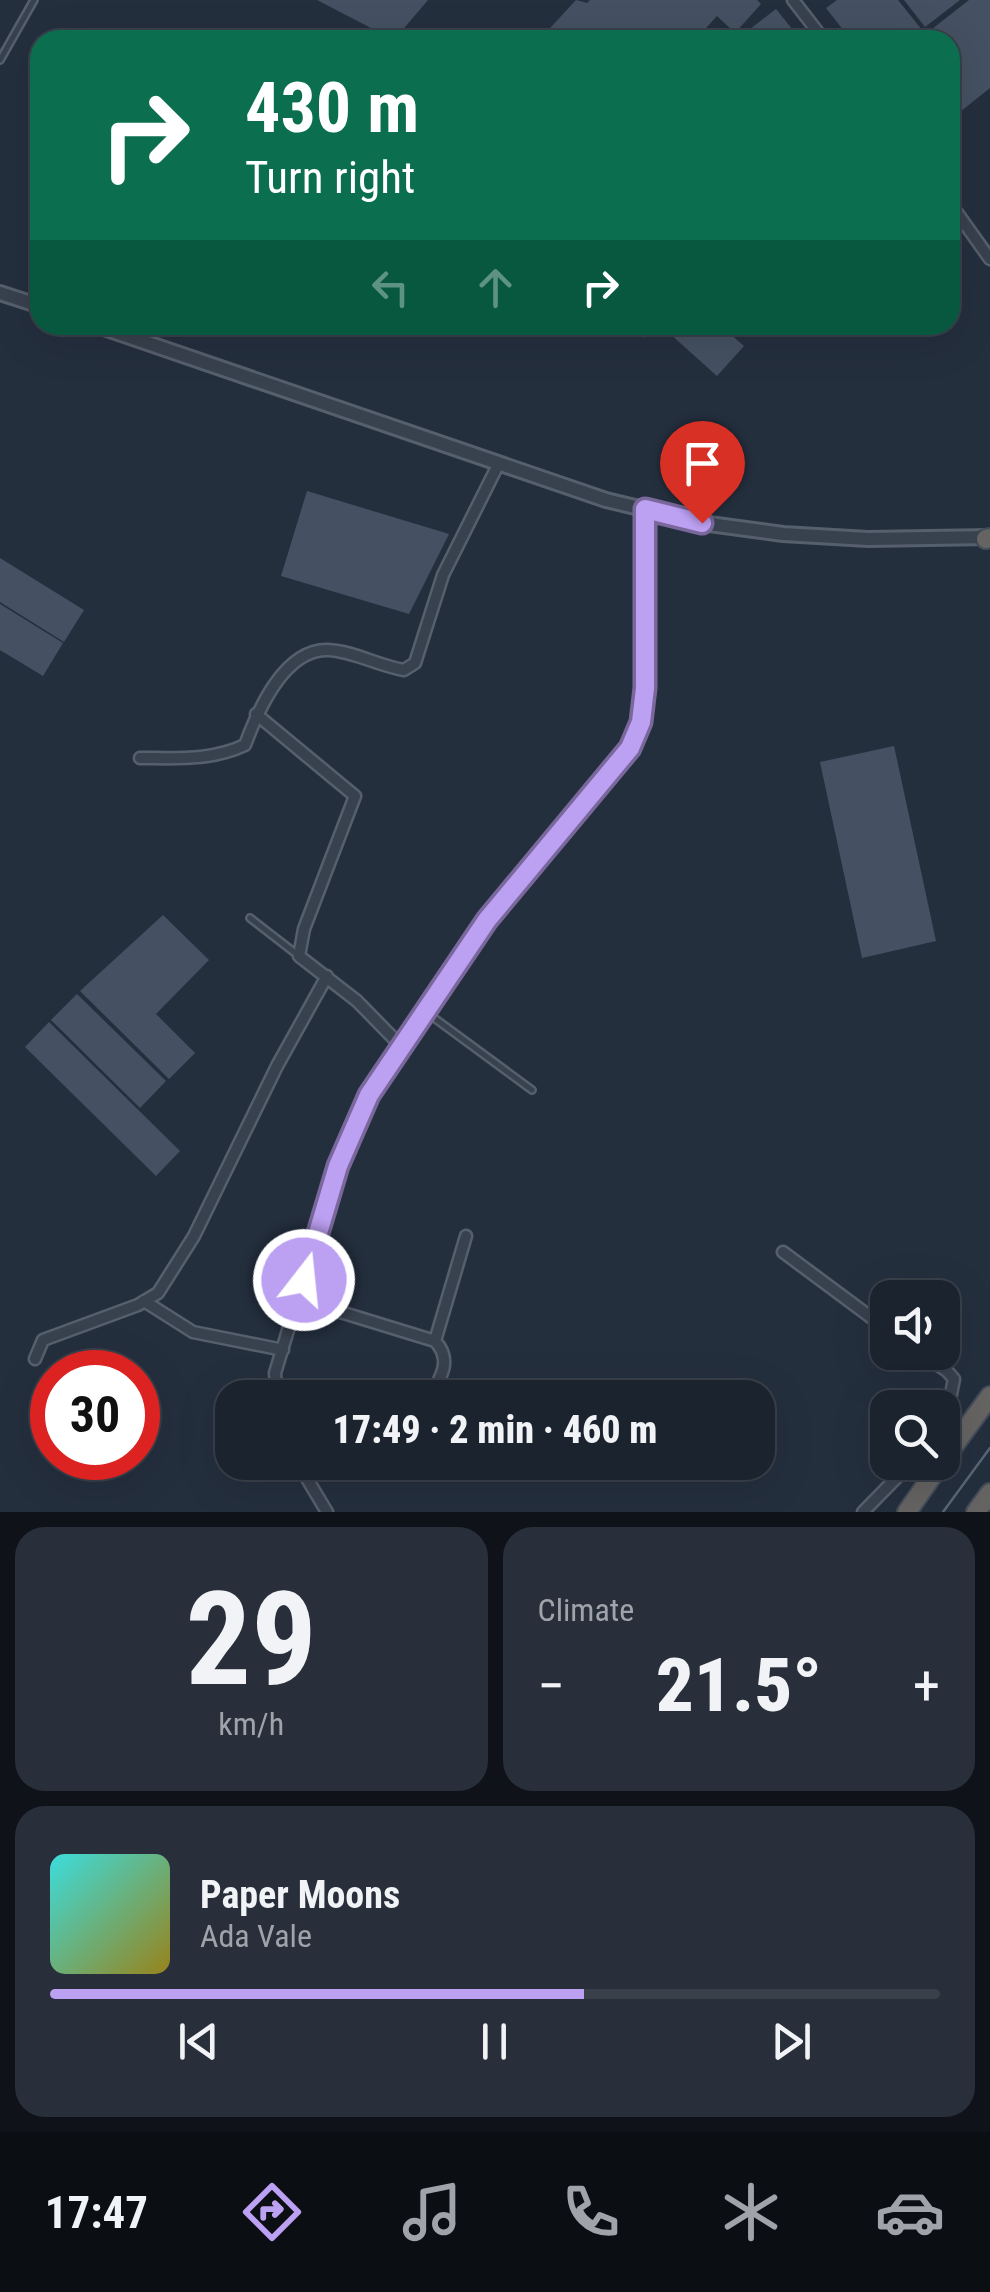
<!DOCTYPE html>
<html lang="en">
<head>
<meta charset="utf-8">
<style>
  :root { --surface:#1b232e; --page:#282f3a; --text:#f1f3f6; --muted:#a0a4aa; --line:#39404a; --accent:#bca0f2 }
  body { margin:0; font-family:"Roboto Condensed",sans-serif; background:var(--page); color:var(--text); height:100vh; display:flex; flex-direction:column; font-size:38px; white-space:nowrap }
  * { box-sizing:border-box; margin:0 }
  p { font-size:32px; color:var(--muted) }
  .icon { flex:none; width:55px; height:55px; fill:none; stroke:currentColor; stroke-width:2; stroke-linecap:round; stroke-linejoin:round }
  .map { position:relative; height:1512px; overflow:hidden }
  .details { display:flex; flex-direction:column; gap:15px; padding:15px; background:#0f1319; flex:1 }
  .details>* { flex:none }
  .guide { position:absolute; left:30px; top:30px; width:930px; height:305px; border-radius:30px; box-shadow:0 10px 40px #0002,0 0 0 2px var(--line); background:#0b6e4f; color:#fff; overflow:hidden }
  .tools { position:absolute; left:870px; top:1280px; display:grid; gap:20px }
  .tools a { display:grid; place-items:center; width:90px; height:90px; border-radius:20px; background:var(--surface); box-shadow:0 10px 40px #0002,0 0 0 2px var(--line); font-size:50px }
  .speed { position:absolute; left:30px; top:1350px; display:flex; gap:20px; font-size:50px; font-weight:700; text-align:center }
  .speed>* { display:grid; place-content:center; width:130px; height:130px; border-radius:50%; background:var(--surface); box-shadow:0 10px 40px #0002,0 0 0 2px var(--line); line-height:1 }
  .speed .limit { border:15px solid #d22; background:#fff; color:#111 }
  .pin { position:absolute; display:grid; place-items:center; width:85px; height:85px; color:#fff; margin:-102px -42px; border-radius:50% 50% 50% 0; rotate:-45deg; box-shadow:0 0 10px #0007 }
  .pin .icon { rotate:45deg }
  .me { position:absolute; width:110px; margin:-55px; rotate:16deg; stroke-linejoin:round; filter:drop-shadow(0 0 8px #0008) }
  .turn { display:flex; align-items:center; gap:35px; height:210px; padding:0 50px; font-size:45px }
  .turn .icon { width:130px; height:130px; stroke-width:2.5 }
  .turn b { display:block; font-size:70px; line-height:85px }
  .lanes { display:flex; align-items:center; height:95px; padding:0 50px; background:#0003; justify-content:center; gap:50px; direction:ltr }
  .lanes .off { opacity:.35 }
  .big { font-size:75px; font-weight:800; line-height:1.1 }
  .details .card { flex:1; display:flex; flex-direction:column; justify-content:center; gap:15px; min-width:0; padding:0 35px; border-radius:30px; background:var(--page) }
  .details .dial { align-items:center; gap:0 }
  .dial b { font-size:130px; line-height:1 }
  .song { display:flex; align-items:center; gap:30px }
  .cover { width:120px; height:120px; border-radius:15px; background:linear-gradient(135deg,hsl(180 70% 55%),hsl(50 70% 35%)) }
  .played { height:10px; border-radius:5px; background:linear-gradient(90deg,var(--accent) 60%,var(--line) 60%) }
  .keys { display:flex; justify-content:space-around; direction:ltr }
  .heat { display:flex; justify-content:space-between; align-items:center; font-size:55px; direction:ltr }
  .details .tiles { flex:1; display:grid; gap:15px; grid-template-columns:1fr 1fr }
  .card:last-child { grid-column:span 2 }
  .trip { position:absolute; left:215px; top:1380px; width:560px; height:100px; border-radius:30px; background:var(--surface); box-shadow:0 10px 40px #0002,0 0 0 2px var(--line); font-weight:800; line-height:100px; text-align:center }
  .menu { display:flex; height:160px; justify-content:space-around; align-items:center; background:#0b0e12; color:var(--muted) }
  .menu .icon { width:70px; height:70px }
  .menu .selected { color:var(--accent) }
  .menu b { font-size:45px; color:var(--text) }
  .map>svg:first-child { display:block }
  .building { fill:#455162 }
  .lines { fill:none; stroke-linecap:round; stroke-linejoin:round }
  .service-casing { stroke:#565f6c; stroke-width:10 }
  .minor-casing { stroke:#565f6c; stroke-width:15 }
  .tertiary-casing { stroke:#565f6c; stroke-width:18 }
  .trunk-casing { stroke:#434c59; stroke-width:22 }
  .service { stroke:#38414e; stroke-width:5 }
  .minor { stroke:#38414e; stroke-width:10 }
  .tertiary { stroke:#38414e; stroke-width:12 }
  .trunk { stroke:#656462; stroke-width:18 }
  .tram { stroke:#5a6575; stroke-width:2.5 }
  .route-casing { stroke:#7a689d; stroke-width:25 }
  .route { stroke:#bca0f2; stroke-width:18 }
</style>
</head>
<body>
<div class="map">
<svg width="990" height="1512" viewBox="0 0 990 1512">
  <rect width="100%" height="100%" fill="#242f3e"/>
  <path class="building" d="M317 0H428L394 40Z
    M576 0 587 3 590 0H757L761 4 735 33 717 16 695 40H539Z
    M837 0H898L922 30 909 40H851L826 8Z
    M904 0H960L925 27Z
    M969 0H990V88L950 120V40H918Z
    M776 9 801 40H736Z
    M629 325H656L644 338Z
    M660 325H720L744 346 717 376Z
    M307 491 449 534 409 614 281 576Z
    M0 558 84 610 64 642 0 602Z
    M0 604 63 643 43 676 0 650Z
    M894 746 936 941 862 958 820 762Z
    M163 915 209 960 156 1014 195 1053 169 1079 80 991Z
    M77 994 166 1081 140 1108 51 1020Z
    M49 1022 180 1151 156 1176 25 1047Z"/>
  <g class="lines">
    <g class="service-casing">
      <path id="service" d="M0 60 34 0
        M250 918 299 956
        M426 1012 532 1090"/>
    </g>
    <g class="minor-casing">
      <path id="minor" d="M793 0 824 40
        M950 203 990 259
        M256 714 355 796 304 929 299 956 357 1001 401 1046
        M140 758C177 758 211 761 245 745 258 710 284 649 328 650 353 651 379 666 404 670L415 663 443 575 499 463
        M783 1252 888 1330
        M298 1299 435 1341C453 1360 441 1378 429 1398
        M144 1301 193 1332 283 1350
        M435 1341 466 1236
        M918 1352 947 1371 954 1379 948 1409 942 1419
        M35 1359 43 1340 138 1305 158 1293 194 1236 277 1066 327 976
        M277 1398 275 1373 338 1166 369 1095 487 920 631 748 641 722 645 688V509
        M297 1462 327 1512
        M863 1512 912 1462"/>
    </g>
    <g class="tertiary-casing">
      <path id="tertiary" d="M0 293 40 306
        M95 325 606 500 702 523 783 534 868 539 990 537"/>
    </g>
    <g class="trunk-casing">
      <path id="trunk" d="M986 539 990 538
        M942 1462 990 1396
        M907 1512 942 1462
        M976 1512 990 1493"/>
    </g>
    <use href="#service" class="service"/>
    <use href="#minor" class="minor"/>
    <use href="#tertiary" class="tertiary"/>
    <use href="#trunk" class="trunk"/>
    <path class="tram" d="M943 1512 990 1448"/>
  </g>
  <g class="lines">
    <g class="route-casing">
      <path id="route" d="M304 1280 338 1166 369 1095 487 920 630 748 641 722 645 688V509L702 523"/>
    </g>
    <use href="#route" class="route"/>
  </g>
</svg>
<div class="tools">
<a><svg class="icon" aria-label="sound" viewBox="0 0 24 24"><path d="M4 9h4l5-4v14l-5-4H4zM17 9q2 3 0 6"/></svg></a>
<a><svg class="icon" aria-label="search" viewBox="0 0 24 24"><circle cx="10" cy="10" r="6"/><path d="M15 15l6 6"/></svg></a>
</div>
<div class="speed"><div class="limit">30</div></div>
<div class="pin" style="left:702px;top:523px;background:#d93025"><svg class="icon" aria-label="arrive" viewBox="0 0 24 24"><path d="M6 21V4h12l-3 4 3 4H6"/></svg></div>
<svg class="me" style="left:304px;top:1280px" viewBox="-20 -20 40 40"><circle r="17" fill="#bca0f2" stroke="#fff" stroke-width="3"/><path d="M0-11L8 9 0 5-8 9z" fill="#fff"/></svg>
<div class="trip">17:49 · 2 min · 460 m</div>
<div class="guide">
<div class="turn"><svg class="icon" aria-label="right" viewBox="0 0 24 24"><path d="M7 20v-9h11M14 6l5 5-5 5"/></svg><div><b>430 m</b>Turn right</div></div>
<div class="lanes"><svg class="icon off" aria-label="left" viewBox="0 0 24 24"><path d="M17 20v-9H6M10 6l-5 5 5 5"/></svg><svg class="icon off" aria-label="ahead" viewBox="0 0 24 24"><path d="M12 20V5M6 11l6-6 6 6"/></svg><svg class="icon" aria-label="right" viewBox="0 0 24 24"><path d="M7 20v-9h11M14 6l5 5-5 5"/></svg></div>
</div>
</div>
<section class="details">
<div class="tiles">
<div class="card dial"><b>29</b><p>km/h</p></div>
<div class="card"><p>Climate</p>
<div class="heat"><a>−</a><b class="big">21.5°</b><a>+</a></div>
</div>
<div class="card">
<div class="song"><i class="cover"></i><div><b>Paper Moons</b><p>Ada Vale</p></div></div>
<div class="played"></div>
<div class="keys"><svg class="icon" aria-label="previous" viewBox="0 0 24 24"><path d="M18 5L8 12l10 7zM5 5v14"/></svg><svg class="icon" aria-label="pause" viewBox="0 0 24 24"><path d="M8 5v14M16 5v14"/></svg><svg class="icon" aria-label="next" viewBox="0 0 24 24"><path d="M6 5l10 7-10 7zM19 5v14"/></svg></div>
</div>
</div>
</section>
<nav class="menu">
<b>17:47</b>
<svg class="icon selected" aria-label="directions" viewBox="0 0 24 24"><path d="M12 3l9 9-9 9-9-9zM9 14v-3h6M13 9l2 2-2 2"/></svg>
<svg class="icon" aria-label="music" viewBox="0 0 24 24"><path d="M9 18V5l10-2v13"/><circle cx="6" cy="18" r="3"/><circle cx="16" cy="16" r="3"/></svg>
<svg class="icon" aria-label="phone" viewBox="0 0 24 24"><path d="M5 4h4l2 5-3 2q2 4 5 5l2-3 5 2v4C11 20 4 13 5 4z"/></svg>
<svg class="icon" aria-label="climate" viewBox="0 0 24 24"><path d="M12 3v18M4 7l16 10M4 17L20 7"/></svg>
<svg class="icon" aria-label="car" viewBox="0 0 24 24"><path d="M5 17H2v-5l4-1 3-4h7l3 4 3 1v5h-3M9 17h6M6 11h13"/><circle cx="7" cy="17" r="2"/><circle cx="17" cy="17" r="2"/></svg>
</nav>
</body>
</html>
